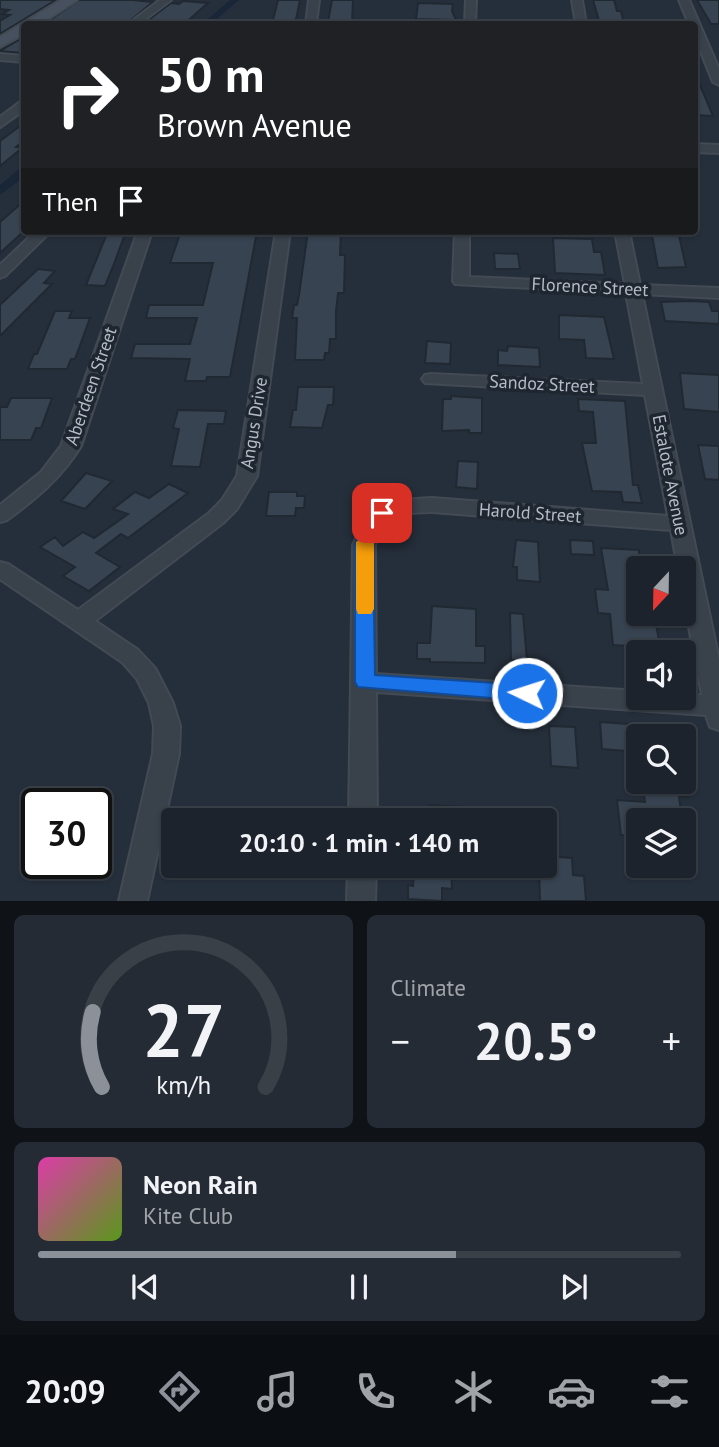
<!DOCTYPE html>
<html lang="en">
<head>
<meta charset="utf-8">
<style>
  :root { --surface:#1c232c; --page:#252b34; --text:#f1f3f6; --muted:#a0a4a9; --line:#3a4048; --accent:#8c9099 }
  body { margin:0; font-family:"PT Sans",sans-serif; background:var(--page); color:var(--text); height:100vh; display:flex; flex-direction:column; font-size:26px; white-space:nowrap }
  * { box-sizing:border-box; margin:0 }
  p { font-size:23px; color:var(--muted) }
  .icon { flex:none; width:38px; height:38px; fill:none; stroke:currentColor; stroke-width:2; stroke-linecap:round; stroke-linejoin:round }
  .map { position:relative; height:901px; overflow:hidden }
  .details { display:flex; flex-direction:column; gap:14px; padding:14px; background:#0f1318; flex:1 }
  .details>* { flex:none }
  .top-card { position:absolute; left:21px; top:21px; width:677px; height:214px; border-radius:7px; box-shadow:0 2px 5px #0004,0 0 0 2px var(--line); background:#202124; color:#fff; overflow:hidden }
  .needle { width:46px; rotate:202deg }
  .tools { position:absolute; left:626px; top:556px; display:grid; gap:14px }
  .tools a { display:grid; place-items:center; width:70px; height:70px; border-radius:7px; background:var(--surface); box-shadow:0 2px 5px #0004,0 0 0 2px var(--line); font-size:35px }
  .speed { position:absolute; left:21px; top:788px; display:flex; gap:14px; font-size:35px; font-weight:700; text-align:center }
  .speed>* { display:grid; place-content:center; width:91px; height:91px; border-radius:50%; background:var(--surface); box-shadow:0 2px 5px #0004,0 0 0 2px var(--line); line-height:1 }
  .speed .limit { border:4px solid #111; border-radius:10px; background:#fff; color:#111 }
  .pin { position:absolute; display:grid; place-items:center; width:60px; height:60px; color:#fff; margin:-30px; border-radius:14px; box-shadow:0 4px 10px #0006 }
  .me { position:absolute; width:77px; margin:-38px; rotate:274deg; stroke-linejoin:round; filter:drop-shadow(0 0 5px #0008) }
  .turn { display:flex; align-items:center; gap:24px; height:147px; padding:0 21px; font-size:32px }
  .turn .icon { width:91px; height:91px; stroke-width:2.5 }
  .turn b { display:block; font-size:49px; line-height:60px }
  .then { display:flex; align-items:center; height:66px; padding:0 21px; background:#0003; gap:14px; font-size:26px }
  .big { font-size:52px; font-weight:700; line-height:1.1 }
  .details .card { flex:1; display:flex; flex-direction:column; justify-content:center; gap:10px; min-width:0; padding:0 24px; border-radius:10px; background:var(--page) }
  .details .dial { align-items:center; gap:0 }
  .dial svg { height:182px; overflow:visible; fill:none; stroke:var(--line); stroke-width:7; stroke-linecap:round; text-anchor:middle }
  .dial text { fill:var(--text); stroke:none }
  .song { display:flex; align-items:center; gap:21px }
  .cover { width:84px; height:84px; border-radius:10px; background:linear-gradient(135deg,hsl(320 70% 55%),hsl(90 70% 35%)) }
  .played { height:7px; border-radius:4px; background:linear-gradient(90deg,var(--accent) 65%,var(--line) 65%) }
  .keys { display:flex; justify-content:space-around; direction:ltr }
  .heat { display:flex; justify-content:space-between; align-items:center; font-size:38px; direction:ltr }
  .details .tiles { flex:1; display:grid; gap:14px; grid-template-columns:1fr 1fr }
  .card:last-child { grid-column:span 2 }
  .trip { position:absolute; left:161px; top:808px; width:396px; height:70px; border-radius:7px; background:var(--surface); box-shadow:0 2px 5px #0004,0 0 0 2px var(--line); font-weight:700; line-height:70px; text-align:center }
  .dock { display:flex; height:112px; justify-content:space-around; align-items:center; background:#0b0e12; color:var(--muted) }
  .dock .icon { width:49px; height:49px }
  .dock .selected { color:var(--accent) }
  .dock b { font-size:32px; color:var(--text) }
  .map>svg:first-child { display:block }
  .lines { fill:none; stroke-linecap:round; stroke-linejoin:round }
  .canal { fill:#192638; fill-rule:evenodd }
  .building { fill:#384352; stroke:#202832; stroke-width:2 }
  .street-casing { stroke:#424a54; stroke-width:4 }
  .secondary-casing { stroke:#424a54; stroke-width:4 }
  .street { fill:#39414b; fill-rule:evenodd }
  .secondary { fill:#47505e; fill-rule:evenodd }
  .route { fill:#1a73e8; stroke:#114b97; stroke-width:2 }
  .slow { fill:#f59e0b }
  .labels { text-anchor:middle; stroke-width:7; stroke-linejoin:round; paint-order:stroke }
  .street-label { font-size:18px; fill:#b5bcc7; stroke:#1e2630 }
</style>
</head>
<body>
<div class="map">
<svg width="719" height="901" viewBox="0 0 719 901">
  <rect width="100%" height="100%" fill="#252f3b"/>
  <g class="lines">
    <path class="canal" d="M230 0H239L211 24H202Z
      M20 168H24V177L0 195V185Z"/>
  </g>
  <path class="building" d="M0 0H56L0 34V21L10 15 2 14 9 10 0 9Z
    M79 0H133L153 2 126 24H44Z
    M278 0H300L295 24H272Z
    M332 0H353L352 24H330L328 22Z
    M593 0H614L617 11H621L624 24H600Z
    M697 0H719V24H711Z
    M183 1 208 3 184 24H143L171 3 179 4Z
    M418 3 453 4 452 11 456 20 416 19Z
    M24 37V51L22 53 0 51Z
    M695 73 713 116 695 115Z
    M24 123V141L16 147 22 148 0 166V141Z
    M24 201V231L0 253V222Z
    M108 231H126L114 264 105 286 86 285Z
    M181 231H257L230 377H207L206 381H185L190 359 131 358 135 344H190L197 318H146L149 305H203L213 263H170Z
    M308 231H341L340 255H345L344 293H338L336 311V339H330L329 353H325L324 360H295L297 318H292L294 305H297L299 295Z
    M655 231H678L686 267 658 268 652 235H656Z
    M553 238 592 239 594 252H601L605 275 555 273Z
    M494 253 518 254 520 269H495Z
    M38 269 55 271 44 283 52 284 0 336V305Z
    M689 301 709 302 712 311H719V324L665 321 661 302Z
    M55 311H72L69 318H90L75 359H71L67 369H28L34 354H37Z
    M559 315 604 317 614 359 586 358 584 340 559 339Z
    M427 341 451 343 450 364 425 363Z
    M508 346 539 348 540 367 498 365V350L507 351Z
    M680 373 719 375V412L684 409Z
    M298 387H334L333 405H328L322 428 290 427 293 410H296Z
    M451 396 482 398V433H469V430L442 431 443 399H451Z
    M11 398H52L41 428H36L31 440H0V407H7Z
    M578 399 625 401 633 485H638L642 503 623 502 621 492 592 491 582 443H596L593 412 579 411Z
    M178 410 226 411 224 424H208L200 467 171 466 179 429 173 428Z
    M698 445 719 446V480L705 479Z
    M458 461 478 462 477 489 456 487Z
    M86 473 112 481 85 509 61 501Z
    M169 484 188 493 128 538 121 534 96 553 120 567 89 591 63 576 75 567 40 547 55 537 63 546 83 532 94 538 128 514 113 509 135 492 149 498Z
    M269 492H297V496H305L304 508H296L295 516H266Z
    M516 540 538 542 540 582 517 580V567H513Z
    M570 540 593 541 594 555 571 554Z
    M601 548 639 550V614H654L659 640 646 639 647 647 613 645 610 614 598 613 595 589 608 590Z
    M432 606 476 609V646H485V663L430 662V659H417V643H430Z
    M510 613 523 614 527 661 511 660Z
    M600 722 670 727V737H639V752L602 749Z
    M549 726 575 727 578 768 551 766Z
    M642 782H687L689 797 679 796 682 821H639V836L621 835 617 800 645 802Z
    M429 805 482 808V821H410L411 807 429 809Z
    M544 856 572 858 573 875 584 876 586 901H540L539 866H544Z
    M431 866H451L452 889 442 888V901L408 899V885L413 886 414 872 431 873Z"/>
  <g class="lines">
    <g class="street-casing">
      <path id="street" d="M160 0H171L139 24H128Z
        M309 0H319L316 24H306Z
        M466 0H476L475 24H465Z
        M572 0H582L586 24H576Z
        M679 0H689L719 69V85L713 82 695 37V24H689Z
        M0 54 24 56V62L0 60Z
        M20 102H24V110L0 127V117Z
        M695 144 719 145V153L695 152Z
        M36 231H51L5 276 0 278V265Z
        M138 231H152L81 446C62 477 37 498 7 520L0 522V505L41 472 61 446Z
        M276 231H290L257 476 237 509 223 523 95 621 138 650 155 668 173 703 180 726 179 754 147 901H119L153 754 154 726 149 703 137 679 122 662 0 579V562L8 564 78 610 209 513 222 500 237 476Z
        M455 231H469V277L625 284 615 231H629L640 285 719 288V298L642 294 719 660V730L710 727 706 715 376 692 377 821H349L353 545C370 503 390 500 432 498L668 516 645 395 425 383 422 379 425 375 431 374 643 384 626 293 455 284 453 281ZM432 512 671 530 678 569H684V601L702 695 639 698V691L376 674 375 545C386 513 400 513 432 512Z
        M348 866H376L375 901H347Z"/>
    </g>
    <g class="secondary-casing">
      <path id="secondary" d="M61 0H77L40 24H24V34L0 47V37Z"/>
    </g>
    <use href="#street" class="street"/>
    <use href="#secondary" class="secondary"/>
  </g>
  <path class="route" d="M382 507 391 513 381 523 373 545 375 675 527 685 534 687 537 693 534 698 527 701 358 687 355 682V545L367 517Z"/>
  <path class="slow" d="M365 536 374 542V609L371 614H358L356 609V542Z"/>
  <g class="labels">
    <g class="street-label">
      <text transform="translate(590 287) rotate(3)" y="6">Florence Street</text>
      <text transform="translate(542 384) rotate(3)" y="6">Sandoz Street</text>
      <text transform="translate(91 386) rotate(-71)" y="6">Aberdeen Street</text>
      <text transform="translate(254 423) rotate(-81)" y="6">Angus Drive</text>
      <text transform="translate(670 475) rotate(79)" y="6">Estalote Avenue</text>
      <text transform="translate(530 513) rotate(4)" y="6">Harold Street</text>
    </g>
  </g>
</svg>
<div class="tools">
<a><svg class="needle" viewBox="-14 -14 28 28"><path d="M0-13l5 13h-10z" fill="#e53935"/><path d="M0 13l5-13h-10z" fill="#a0a4a9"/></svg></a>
<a><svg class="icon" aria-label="sound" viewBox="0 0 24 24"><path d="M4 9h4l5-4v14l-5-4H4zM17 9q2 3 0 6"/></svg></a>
<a><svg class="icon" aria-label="search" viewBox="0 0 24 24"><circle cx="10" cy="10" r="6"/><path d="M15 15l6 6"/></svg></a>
<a><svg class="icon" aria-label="layers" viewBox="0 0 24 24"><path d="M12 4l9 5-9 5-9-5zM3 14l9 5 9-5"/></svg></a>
</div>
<div class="speed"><div class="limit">30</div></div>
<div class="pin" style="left:382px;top:513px;background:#d93025"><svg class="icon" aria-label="arrive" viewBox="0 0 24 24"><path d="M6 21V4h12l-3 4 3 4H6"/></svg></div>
<svg class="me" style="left:527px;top:693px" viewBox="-20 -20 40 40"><circle r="17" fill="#1a73e8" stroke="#fff" stroke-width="3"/><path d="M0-11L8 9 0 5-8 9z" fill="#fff"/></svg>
<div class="trip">20:10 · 1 min · 140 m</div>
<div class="top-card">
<div class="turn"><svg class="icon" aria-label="right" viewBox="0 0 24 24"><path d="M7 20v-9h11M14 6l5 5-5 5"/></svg><div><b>50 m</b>Brown Avenue</div></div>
<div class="then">Then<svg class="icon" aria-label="arrive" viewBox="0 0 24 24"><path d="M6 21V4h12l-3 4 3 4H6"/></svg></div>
</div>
</div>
<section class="details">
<div class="tiles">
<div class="card dial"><svg viewBox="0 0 100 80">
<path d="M14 69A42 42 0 1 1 86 69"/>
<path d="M14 69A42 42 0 0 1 10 36" stroke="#8c9099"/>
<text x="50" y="56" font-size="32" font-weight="700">27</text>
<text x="50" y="72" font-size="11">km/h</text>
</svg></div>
<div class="card"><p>Climate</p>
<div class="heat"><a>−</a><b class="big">20.5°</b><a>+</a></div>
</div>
<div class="card">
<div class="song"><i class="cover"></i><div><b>Neon Rain</b><p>Kite Club</p></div></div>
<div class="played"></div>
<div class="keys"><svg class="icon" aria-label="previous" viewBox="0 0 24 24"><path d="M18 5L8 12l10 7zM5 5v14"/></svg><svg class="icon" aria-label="pause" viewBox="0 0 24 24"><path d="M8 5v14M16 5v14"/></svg><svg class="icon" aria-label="next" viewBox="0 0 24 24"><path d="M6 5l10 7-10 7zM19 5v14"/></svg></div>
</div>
</div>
</section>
<nav class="dock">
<b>20:09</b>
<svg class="icon selected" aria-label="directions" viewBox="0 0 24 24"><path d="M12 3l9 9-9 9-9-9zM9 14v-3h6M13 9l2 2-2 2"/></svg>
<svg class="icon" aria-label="music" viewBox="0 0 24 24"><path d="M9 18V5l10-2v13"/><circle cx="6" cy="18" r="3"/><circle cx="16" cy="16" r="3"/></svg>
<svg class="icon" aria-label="phone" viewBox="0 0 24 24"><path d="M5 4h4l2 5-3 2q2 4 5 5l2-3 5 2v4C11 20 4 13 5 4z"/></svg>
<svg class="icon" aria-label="climate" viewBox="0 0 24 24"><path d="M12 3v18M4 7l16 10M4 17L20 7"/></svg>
<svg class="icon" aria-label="car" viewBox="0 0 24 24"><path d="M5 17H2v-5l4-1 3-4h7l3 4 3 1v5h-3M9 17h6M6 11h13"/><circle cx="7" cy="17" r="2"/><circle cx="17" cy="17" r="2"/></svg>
<svg class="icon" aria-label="filters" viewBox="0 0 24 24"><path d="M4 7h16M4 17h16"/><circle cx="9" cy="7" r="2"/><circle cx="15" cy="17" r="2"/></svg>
</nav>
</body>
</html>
